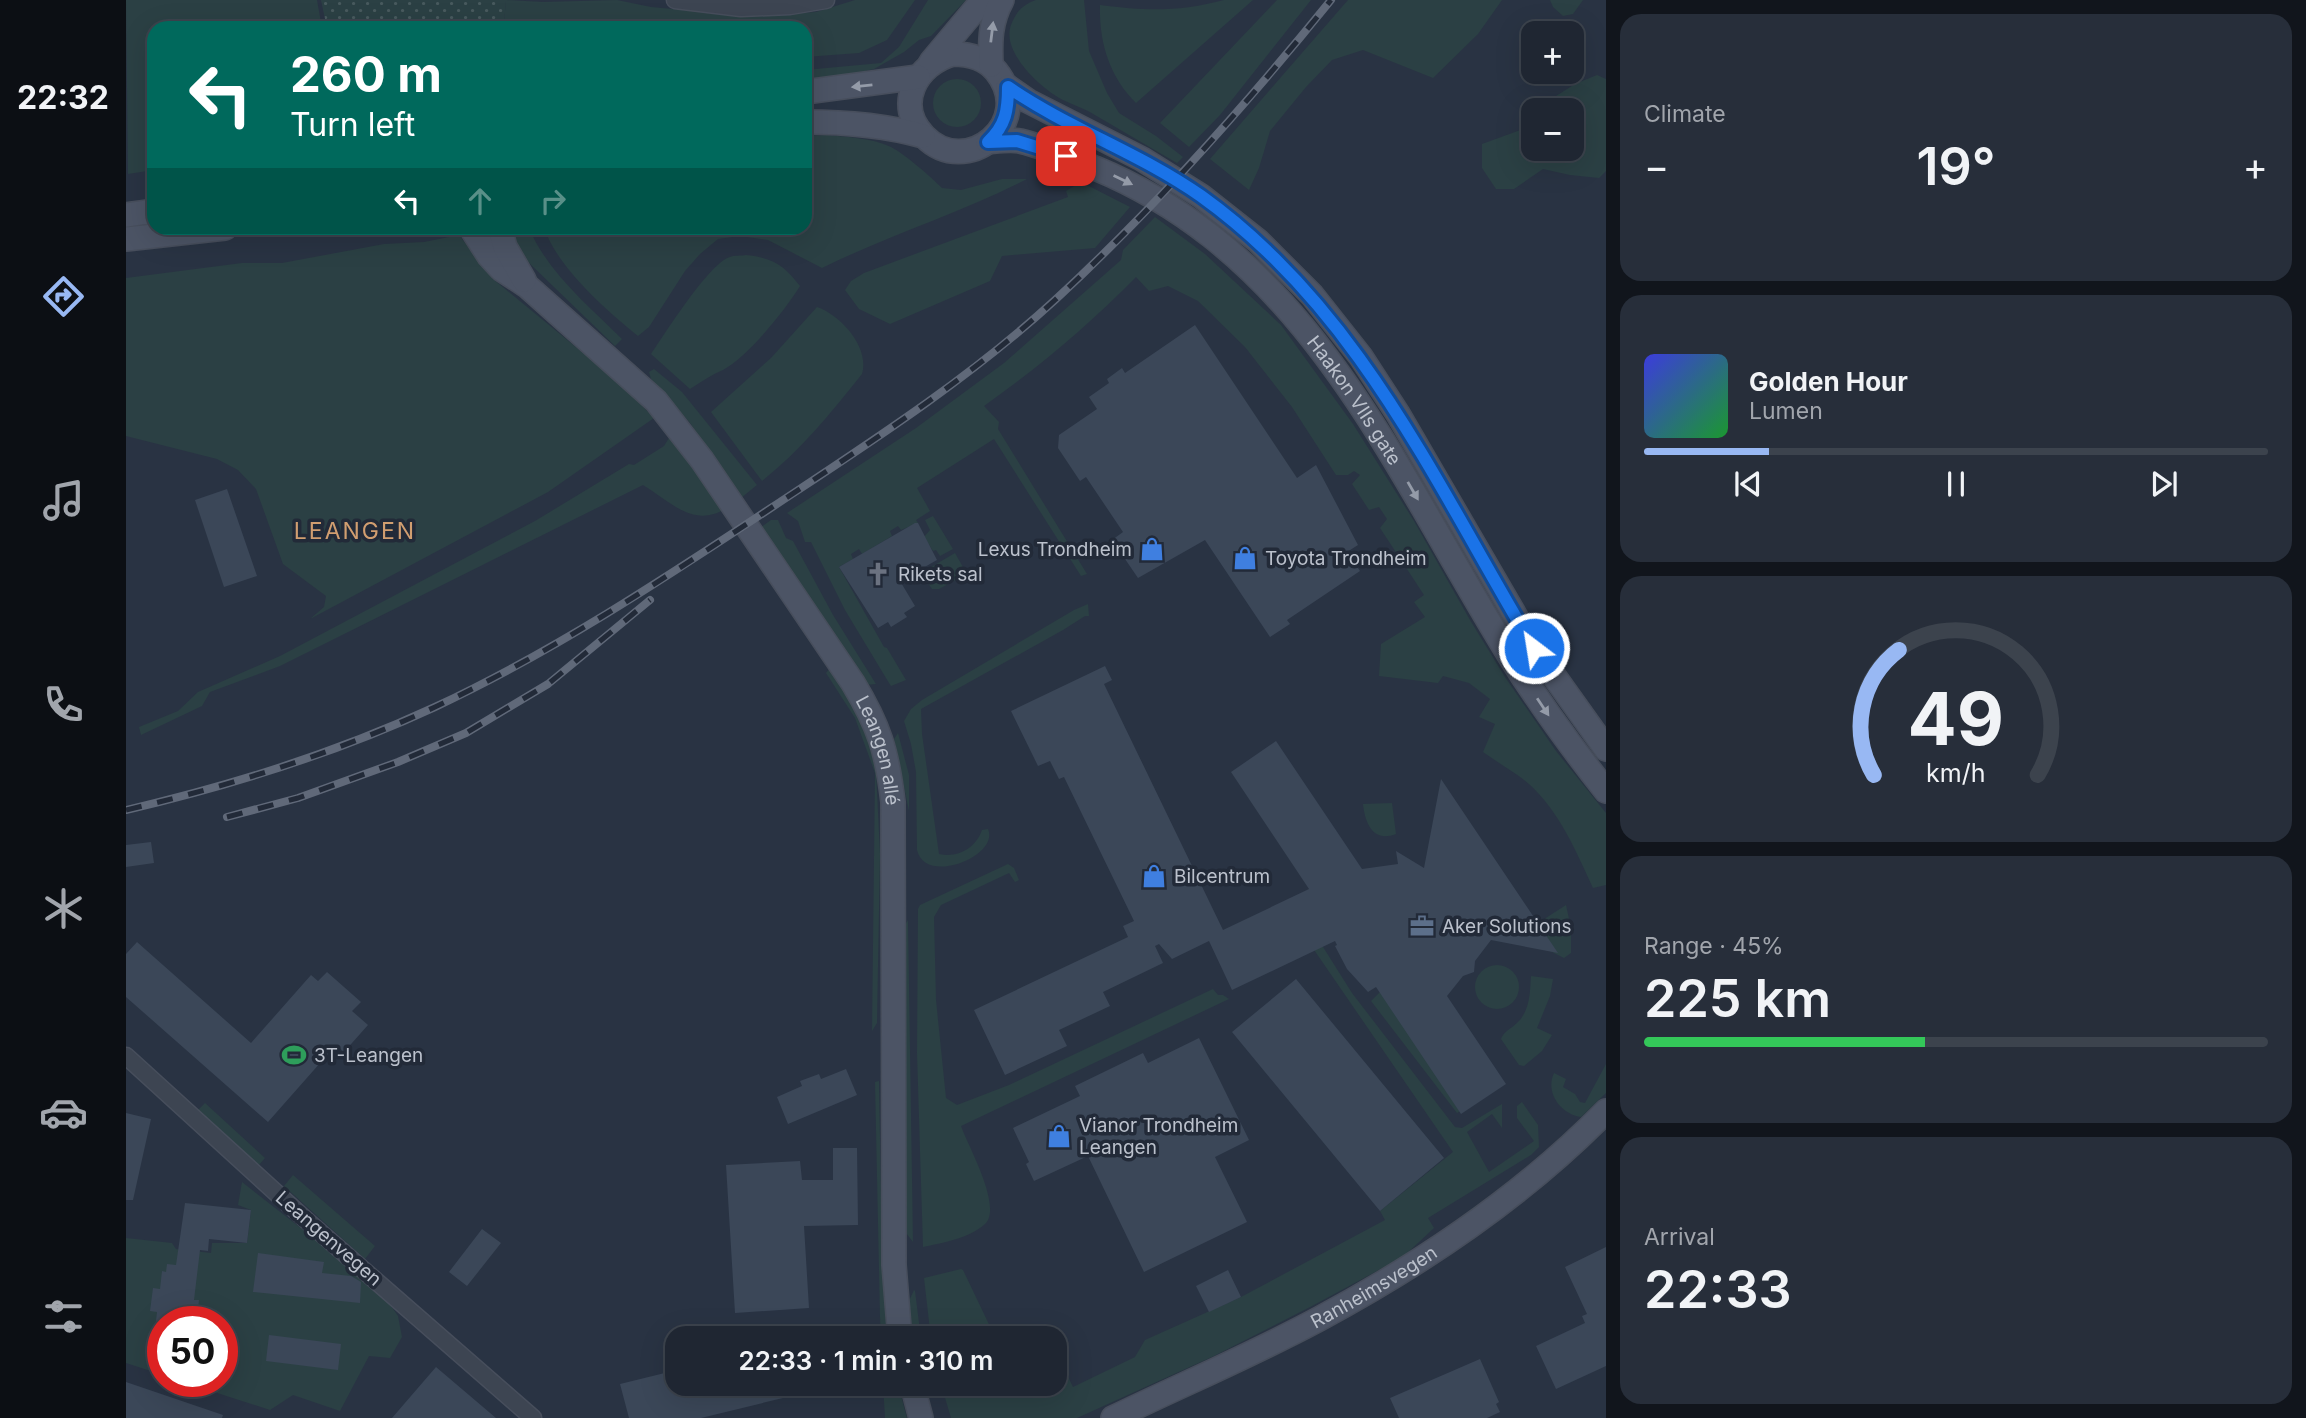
<!DOCTYPE html>
<html lang="en">
<head>
<meta charset="utf-8">
<style>
  :root { --surface:#1f2632; --page:#272e3a; --text:#f1f3f6; --muted:#a1a5ac; --line:#3c434d; --accent:#98b8f3 }
  body { margin:0; font-family:Inter,sans-serif; background:var(--page); color:var(--text); height:100vh; display:flex; flex-direction:column; font-size:26px; white-space:nowrap }
  * { box-sizing:border-box; margin:0 }
  p { font-size:23px; color:var(--muted) }
  .icon { flex:none; width:38px; height:38px; fill:none; stroke:currentColor; stroke-width:2; stroke-linecap:round; stroke-linejoin:round }
  .map { position:relative; flex:1; overflow:hidden }
  .drawer { display:flex; flex-direction:column; gap:14px; padding:14px; background:#11151c; width:700px }
  .drawer>* { flex:none }
  .guide { position:absolute; left:21px; top:21px; width:665px; height:214px; border-radius:21px; box-shadow:0 7px 28px #0002,0 0 0 2px var(--line); background:#00695c; color:#fff; overflow:hidden }
  .tools { position:absolute; left:1395px; top:21px; display:grid; gap:14px }
  .tools a { display:grid; place-items:center; width:63px; height:63px; border-radius:14px; background:var(--surface); box-shadow:0 7px 28px #0002,0 0 0 2px var(--line); font-size:35px }
  .speed { position:absolute; left:21px; top:1306px; display:flex; gap:14px; font-size:35px; font-weight:700; text-align:center }
  .speed>* { display:grid; place-content:center; width:91px; height:91px; border-radius:50%; background:var(--surface); box-shadow:0 7px 28px #0002,0 0 0 2px var(--line); line-height:1 }
  .speed .limit { border:10px solid #d22; background:#fff; color:#111 }
  .pin { position:absolute; display:grid; place-items:center; width:60px; height:60px; color:#fff; margin:-30px; border-radius:14px; box-shadow:0 4px 10px #0006 }
  .me { position:absolute; width:77px; margin:-38px; rotate:329deg; stroke-linejoin:round; filter:drop-shadow(0 0 5px #0008) }
  .turn { display:flex; align-items:center; gap:24px; height:147px; padding:0 28px; font-size:32px }
  .turn .icon { width:91px; height:91px; stroke-width:2.5 }
  .turn b { display:block; font-size:49px; line-height:60px }
  .lanes { display:flex; align-items:center; height:66px; padding:0 28px; background:#0003; justify-content:center; gap:35px; direction:ltr }
  .lanes .off { opacity:.35 }
  .big { font-size:52px; font-weight:600; line-height:1.1 }
  .drawer .card { flex:1; display:flex; flex-direction:column; justify-content:center; gap:10px; min-width:0; padding:0 24px; border-radius:21px; background:var(--page) }
  .drawer .dial { align-items:center; gap:0 }
  .dial svg { height:182px; overflow:visible; fill:none; stroke:var(--line); stroke-width:7; stroke-linecap:round; text-anchor:middle }
  .dial text { fill:var(--text); stroke:none }
  .song { display:flex; align-items:center; gap:21px }
  .cover { width:84px; height:84px; border-radius:10px; background:linear-gradient(135deg,hsl(240 70% 55%),hsl(130 70% 35%)) }
  .played { height:7px; border-radius:4px; background:linear-gradient(90deg,var(--accent) 20%,var(--line) 20%) }
  .keys { display:flex; justify-content:space-around; direction:ltr }
  .heat { display:flex; justify-content:space-between; align-items:center; font-size:38px; direction:ltr }
  .charge { height:10px; border-radius:5px; background:linear-gradient(90deg,#34c759 45%,var(--line) 0) }
  .trip { position:absolute; left:539px; top:1326px; width:402px; height:70px; border-radius:21px; background:var(--surface); box-shadow:0 7px 28px #0002,0 0 0 2px var(--line); font-weight:600; line-height:70px; text-align:center }
  main { display:flex; flex:1; min-height:0 }
  .menu { display:flex; flex-direction:column; width:126px; justify-content:space-around; align-items:center; background:#0c0f14; color:var(--muted) }
  .menu .icon { width:49px; height:49px }
  .menu .active { color:var(--accent) }
  .menu b { font-size:32px; color:var(--text) }
  .map>svg:first-child { display:block }
  .green { fill:#2b4044 }
  .garden { fill:url(#garden-dots) }
  .building { fill:#3b4758 }
  .lines { fill:none; stroke-linecap:round; stroke-linejoin:round }
  .street-casing { stroke:#474e5c; stroke-width:19 }
  .secondary-casing { stroke:#474e5c; stroke-width:26 }
  .street { stroke:#3d4552; stroke-width:16 }
  .secondary { stroke:#4c5465; stroke-width:23 }
  .rail-casing { stroke:#606979; stroke-width:8 }
  .rail { stroke:#222a38; stroke-width:5; stroke-dasharray:16; stroke-linecap:butt }
  .oneway { fill:#949ba8 }
  .route-casing { stroke:#114b97; stroke-width:18 }
  .route { stroke:#1a73e8; stroke-width:12 }
  .labels { text-anchor:middle; stroke-width:7; stroke-linejoin:round; paint-order:stroke }
  .street-label { font-size:19px; fill:#bbc1cc; stroke:#222a38 }
  .poi-label { font-size:19px; fill:#bbc1cc; stroke:#222a38; text-anchor:start }
  .quarter-label { font-size:23px; letter-spacing:2px; fill:#d19e70; stroke:#222a38 }
</style>
</head>
<body>
<main>
<nav class="menu">
<b>22:32</b>
<svg class="icon active" aria-label="directions" viewBox="0 0 24 24"><path d="M12 3l9 9-9 9-9-9zM9 14v-3h6M13 9l2 2-2 2"/></svg>
<svg class="icon" aria-label="music" viewBox="0 0 24 24"><path d="M9 18V5l10-2v13"/><circle cx="6" cy="18" r="3"/><circle cx="16" cy="16" r="3"/></svg>
<svg class="icon" aria-label="phone" viewBox="0 0 24 24"><path d="M5 4h4l2 5-3 2q2 4 5 5l2-3 5 2v4C11 20 4 13 5 4z"/></svg>
<svg class="icon" aria-label="climate" viewBox="0 0 24 24"><path d="M12 3v18M4 7l16 10M4 17L20 7"/></svg>
<svg class="icon" aria-label="car" viewBox="0 0 24 24"><path d="M5 17H2v-5l4-1 3-4h7l3 4 3 1v5h-3M9 17h6M6 11h13"/><circle cx="7" cy="17" r="2"/><circle cx="17" cy="17" r="2"/></svg>
<svg class="icon" aria-label="filters" viewBox="0 0 24 24"><path d="M4 7h16M4 17h16"/><circle cx="9" cy="7" r="2"/><circle cx="15" cy="17" r="2"/></svg>
</nav>
<div class="map">
<svg width="1480" height="1418" viewBox="0 0 1480 1418">
  <defs>
    <pattern id="garden-dots" width="8" height="8" patternUnits="userSpaceOnUse" patternTransform="scale(1.75)"><rect width="8" height="8" fill="#2b4044"/><path d="M2 2h.1M6 6h.1" fill="none" stroke="#485a5e" stroke-width="1.8" stroke-linecap="round"/></pattern>
  </defs>
  <rect width="100%" height="100%" fill="#293343"/>
  <path class="green" d="M0 0H191L196 28H28V170L2 174Z
    M380 0 417 2 491 0 525 7 621 16 690 12 729 0H789L761 40 733 53 679 57V28H358L378 22Z
    M802 0H840L805 36 793 40 778 52 748 69 717 76 679 79V70L755 63 773 47Z
    M910 0H958L963 51 981 93 993 113 1030 136 1057 157 1051 163C1021 146 992 128 962 111 954 107 945 104 937 100 915 89 875 52 885 25 890 12 896 5 910 0Z
    M1098 0H1127L1010 103C983 76 973 42 974 5 1021 11 1052 12 1098 0Z
    M1151 0H1185L1094 115 1063 147 1034 123Z
    M1222 0H1376L1352 34 1307 78 1237 50 1206 60 1180 87 1144 131 1133 168 1123 190 1084 159Z
    M1424 0H1457L1447 14 1437 16 1427 7Z
    M1471 75 1480 79V171L1473 178 1444 175 1417 169 1388 189H1370L1356 168V144L1400 128 1407 113V149H1446V110H1408L1449 84Z
    M807 103a24 24 0 1 1 48 0a24 24 0 1 1-48 0Z
    M701 135C721 137 746 138 765 147 780 155 805 177 816 188L835 190 876 179H901C835 213 763 235 696 268L642 240 614 236 592 239 574 254 559 271 523 327 512 336C479 309 432 268 418 228H679V136Z
    M955 182 1004 207 969 248 876 256 864 281 764 324 733 309 719 290 725 281 738 273 942 197 940 191Z
    M1029 217 1079 254 1155 325 1227 424 1288 521 1344 620 1379 677 1430 751 1480 813V885L1467 888C1450 851 1433 811 1403 784 1389 772 1372 763 1357 752L1369 724 1353 717 1364 699 1343 683 1317 676 1312 683 1253 676 1255 644 1299 617 1288 602 1298 595 1254 528 1261 519 1253 507 1243 510 1226 484 1234 475 1228 471 1222 475H1210L1166 407 1119 347 1072 301 1042 286 1023 291 1010 277C963 325 912 368 858 406L873 422 872 429 961 574 955 576 868 439 791 488 804 511 790 520 792 523 775 530 772 526 764 531 766 536 736 554 733 549 725 554 727 559 713 567 758 647 761 648 780 680 765 686 763 683 719 610 685 542H679L672 521 661 513 790 428 878 363 995 260 997 250Z
    M385 228H403C422 273 462 305 496 339L489 346 399 259 388 244Z
    M333 235 367 279 496 385 528 418 422 492 184 619 198 607 200 596 157 564 130 489 112 470 91 459 0 436V278L116 263H156L258 244 298 242Z
    M620 255C647 258 657 264 674 286 660 309 621 358 597 370 585 375 575 382 564 389L525 354C539 334 583 263 604 257 608 255 615 256 620 255Z
    M691 307C715 315 744 348 736 374 705 413 675 450 636 481L585 412 645 358Z
    M528 369 556 392 631 485 615 498 564 423 525 379 523 372Z
    M543 438 599 509C567 528 545 502 517 485L154 666 84 692 76 706 15 735 13 727 52 711 72 692 154 656 409 521 503 464 508 465 538 446Z
    M807 516 827 549 814 556 810 550 807 551 798 537 804 530 799 520Z
    M645 520H652L660 538 667 541 707 615 750 684 739 685 699 621 634 528Z
    M829 553 841 574 813 589H806L795 573Z
    M962 604 963 616H959L937 630 795 709 796 734 813 854C832 858 850 848 856 830L862 829C874 856 799 886 791 850L790 772 785 744 778 721 785 709 796 700 948 610Z
    M705 667 739 729 750 770 754 854 751 1023 746 1031 749 773 729 718 700 673Z
    M772 733 783 775V811L768 739Z
    M1266 803 1270 834C1247 843 1239 823 1237 804Z
    M882 864 888 868 893 880 889 882 883 873 815 905 808 917 810 1000 820 1098 831 1105 883 1085 1087 989 1092 995H1097L1103 999 835 1126C842 1146 877 1207 859 1224 844 1238 816 1243 797 1247L791 1053 792 909 794 905Z
    M1440 905 1445 928V953L1438 958 1424 951 1412 923Z
    M782 920 787 1242 777 1229V929Z
    M1192 939 1226 993 1329 1127 1336 1128 1376 1104V1128L1366 1114 1341 1132 1363 1172 1408 1141 1391 1118V1106L1396 1102 1412 1125 1413 1147 1405 1155 1302 1218 1308 1228 1277 1257 1186 1306 1088 1356 951 1418H825L815 1384H929V1358L932 1356 947 1387 1009 1357 1019 1340 1115 1297 1259 1220 1254 1211 1327 1152 1184 944Z
    M1349 987a22 22 0 1 1 44 0a22 22 0 1 1-44 0Z
    M1405 976 1427 979 1424 996 1411 1028 1426 1035 1416 1051 1398 1066 1393 1065 1375 1039C1378 1031 1385 1029 1391 1023 1404 1011 1404 992 1405 976Z
    M1255 991 1336 1110 1331 1113 1245 1001Z
    M1480 1064V1093L1455 1117C1434 1114 1419 1092 1428 1073L1440 1079 1437 1087 1449 1094 1454 1102 1459 1103Z
    M753 1081 755 1197 764 1339H755L754 1317 749 1082Z
    M79 1103 139 1158 133 1165 72 1110Z
    M167 1175 249 1246 239 1259 158 1186Z
    M116 1182 254 1290 272 1316 276 1337 264 1358 243 1356 214 1411 167 1395 144 1410 54 1381H96V1321H37V1375L0 1363V1238L46 1243 50 1249 85 1253 86 1243H121L125 1210 112 1205Z
    M835 1269 837 1270 870 1339H805L798 1278Z
    M788 1290 789 1291 795 1339H788L782 1303Z
    M757 1384H772L781 1418H759Z"/>
  <path class="garden" d="M195 0H380L378 22 358 28H201Z"/>
  <path class="building" d="M1069 325 1171 478 1190 465 1232 545 1221 552 1234 571 1161 620 1164 624 1144 637 1079 540 1012 578 986 540 997 532 960 477 954 481 932 448 933 435 971 409 963 397 983 383 981 379 996 368 999 373Z
    M101 489 131 576 98 587 69 500Z
    M789 523H792L811 560 774 581 789 606 778 613 781 617 765 627 762 622 752 628 713 567Z
    M979 666 986 680 978 684 1097 930 1183 889 1105 772 1150 741 1236 869 1272 864 1270 851 1298 868 1315 779 1432 953 1365 940 1349 961 1348 972 1337 976 1321 996 1380 1084 1335 1114 1250 987 1242 992 1221 969 1209 946 1211 945 1209 941 1106 990 1083 941 1046 959 1033 944 1029 946 1037 963 977 992 984 1006 933 1030 941 1046 879 1075 848 1010 1002 937 997 926 1008 921 938 777 933 779 924 761 912 766 885 711Z
    M25 842 28 863 0 867V845Z
    M11 942 125 1043 185 975 192 981 201 972 235 1002 226 1011 242 1025 218 1052 210 1045 142 1122 0 997V954Z
    M1170 979 1318 1158 1254 1211 1106 1032Z
    M1073 1038 1123 1140 1089 1157 1121 1222 1018 1272 962 1156 908 1181 900 1164 903 1162 887 1128 954 1096 949 1086 1017 1053 1022 1063Z
    M720 1069 731 1095 662 1124 651 1097 676 1086 674 1081 693 1074 695 1079Z
    M0 1113 25 1119 7 1200H0Z
    M707 1148H731L732 1225 678 1226 683 1308 609 1313 600 1165 674 1161 676 1180H707Z
    M59 1203 125 1210 121 1243 83 1239 82 1251 74 1250 68 1300H73L71 1317 66 1316 65 1321H30L31 1312 24 1311 27 1288 34 1289 36 1271 40 1272 41 1264 50 1265Z
    M356 1229 375 1243 341 1286 323 1272Z
    M1480 1247V1366L1430 1389 1410 1346 1459 1323 1456 1316 1461 1314 1439 1267Z
    M132 1253 198 1262 196 1273 225 1276 235 1282 234 1303 127 1292Z
    M1102 1270 1115 1297 1083 1312 1070 1286Z
    M143 1335 215 1344 212 1370 140 1361Z
    M1354 1359 1373 1402 1370 1404 1374 1412 1361 1418H1273L1264 1398Z
    M310 1367 370 1418H266Z
    M551 1370V1384H653L657 1398 575 1418H503L494 1384Z
    M0 1382 97 1415 96 1418H0Z"/>
  <g class="lines">
    <g class="street-casing">
      <path id="street" d="M549 0 615 8 664 6 700 0
        M0 1056 179 1219 407 1418"/>
    </g>
    <g class="secondary-casing">
      <g id="secondary">
        <path d="M827 54C844 54 859 58 870 71 911 122 840 180 798 136 768 105 790 64 827 54Z"/>
        <path d="M805 62 857 0"/>
        <path d="M865 65C864 41 864 22 876 0"/>
        <path d="M882 87 902 101 1016 159 1075 196 1132 241 1186 295 1235 357 1272 414 1408 648 1480 749"/>
        <path d="M679 92 792 77"/>
        <path d="M679 122C720 122 758 125 797 136"/>
        <path id="s1" d="M862 142C872 141 884 139 894 141 919 147 945 158 969 168 1186 258 1269 472 1385 658 1414 704 1446 748 1480 791"/>
        <path d="M0 215 28 211"/>
        <path id="s2" d="M345 228 363 256 375 269 401 286 530 401 576 460 727 683C753 726 761 751 767 802L768 1265 774 1339"/>
        <path d="M374 228 379 247 398 280"/>
        <path d="M0 239 99 228"/>
        <path d="M786 1384 795 1418"/>
        <path id="s3" d="M987 1418C1055 1385 1126 1355 1193 1319 1297 1263 1398 1195 1480 1111"/>
      </g>
    </g>
    <use href="#street" class="street"/>
    <use href="#secondary" class="secondary"/>
    <g class="rail-casing">
      <path id="rail" d="M0 810C107 785 210 753 309 707 431 650 542 576 654 502 748 440 845 377 929 300 1029 208 1119 106 1205 0
        M101 817 172 798 272 762 340 733 422 684 524 600"/>
    </g>
    <use href="#rail" class="rail"/>
  </g>
  <defs><path id="oneway-solid" d="M-6-.8H1V-3.2L6.5 0L1 3.2V.8H-6Z" transform="scale(1.75)"/></defs>
  <g class="oneway">
    <use href="#oneway-solid" transform="translate(866 32) rotate(-83)"/>
    <use href="#oneway-solid" transform="translate(736 86) rotate(174)"/>
    <use href="#oneway-solid" transform="translate(997 180) rotate(26)"/>
    <use href="#oneway-solid" transform="translate(1287 491) rotate(60)"/>
    <use href="#oneway-solid" transform="translate(1417 707) rotate(56)"/>
  </g>
  <g class="lines">
    <g class="route-casing">
      <path id="route" d="M940 156 891 141 862 142C880 125 882 110 882 87 943 129 1014 153 1075 196 1234 310 1310 485 1408 648"/>
    </g>
    <use href="#route" class="route"/>
  </g>
  <defs>
    <g id="shop-bare" transform="scale(1.89)"><path d="M-5-2.5h2.3a2.7 3.5 0 0 1 5.4 0H5L5.5 6h-11ZM-1.5-2.5h3a1.5 2.3 0 0 0-3 0Z" fill="#3f7fe0" stroke="#222a38" stroke-width="2.5" paint-order="stroke"/></g>
    <g id="church-bare" transform="scale(1.89)"><path d="M-1.2-6h2.4v3.5h3.3v2.4h-3.3V6h-2.4V-.1h-3.3v-2.4h3.3Z" fill="#6b7280" stroke="#222a38" stroke-width="2.5" paint-order="stroke"/></g>
    <g id="office-bare" transform="scale(1.89)"><path d="M-6-3h4V-5.5h4V-3h4V5H-6ZM-1-4.5V-3h2v-1.5ZM-6 0V1H6V0Z" fill="#5c6f8a" stroke="#222a38" stroke-width="2.5" paint-order="stroke"/></g>
    <g id="stadium-bare" transform="scale(1.89)"><path d="M0-5a6.5 5 0 1 0 0 10a6.5 5 0 1 0 0-10ZM-3.5-1.8h7v3.6h-7Z" fill="#2e9e5b" stroke="#222a38" stroke-width="2.5" paint-order="stroke"/></g>
  </defs>
  <g fill-rule="evenodd">
    <use href="#shop-bare" x="1026" y="549"/>
    <use href="#shop-bare" x="1119" y="558"/>
    <use href="#church-bare" x="752" y="574"/>
    <use href="#shop-bare" x="1028" y="876"/>
    <use href="#office-bare" x="1296" y="926"/>
    <use href="#stadium-bare" x="168" y="1055"/>
    <use href="#shop-bare" x="933" y="1136"/>
  </g>
  <g class="labels">
    <g class="street-label">
      <text dy="7" stroke="none"><textPath href="#s1" startOffset="466">Haakon VIIs gate</textPath></text>
      <text dy="7" stroke="none"><textPath href="#s2" startOffset="672">Leangen allé</textPath></text>
      <text transform="translate(203 1238) rotate(41)" y="7">Leangenvegen</text>
      <text dy="7" stroke="none"><textPath href="#s3" startOffset="292">Ranheimsvegen</textPath></text>
    </g>
    <g class="poi-label">
      <text x="1006" y="556" text-anchor="end">Lexus Trondheim</text>
      <text x="1139" y="565">Toyota Trondheim</text>
      <text x="772" y="581">Rikets sal</text>
      <text x="1048" y="883">Bilcentrum</text>
      <text x="1316" y="933">Aker Solutions</text>
      <text x="188" y="1062">3T-Leangen</text>
      <text x="953" y="1132">Vianor Trondheim<tspan x="953" dy="22">Leangen</tspan></text>
    </g>
    <g class="quarter-label">
      <text x="229" y="539">LEANGEN</text>
    </g>
  </g>
</svg>
<div class="tools">
<a>+</a>
<a>−</a>
</div>
<div class="speed"><div class="limit">50</div></div>
<div class="pin" style="left:940px;top:156px;background:#d93025"><svg class="icon" aria-label="arrive" viewBox="0 0 24 24"><path d="M6 21V4h12l-3 4 3 4H6"/></svg></div>
<svg class="me" style="left:1408px;top:648px" viewBox="-20 -20 40 40"><circle r="17" fill="#1a73e8" stroke="#fff" stroke-width="3"/><path d="M0-11L8 9 0 5-8 9z" fill="#fff"/></svg>
<div class="trip">22:33 · 1 min · 310 m</div>
<div class="guide">
<div class="turn"><svg class="icon" aria-label="left" viewBox="0 0 24 24"><path d="M17 20v-9H6M10 6l-5 5 5 5"/></svg><div><b>260 m</b>Turn left</div></div>
<div class="lanes"><svg class="icon" aria-label="left" viewBox="0 0 24 24"><path d="M17 20v-9H6M10 6l-5 5 5 5"/></svg><svg class="icon off" aria-label="ahead" viewBox="0 0 24 24"><path d="M12 20V5M6 11l6-6 6 6"/></svg><svg class="icon off" aria-label="right" viewBox="0 0 24 24"><path d="M7 20v-9h11M14 6l5 5-5 5"/></svg></div>
</div>
</div>
<section class="drawer">
<div class="card"><p>Climate</p>
<div class="heat"><a>−</a><b class="big">19°</b><a>+</a></div>
</div>
<div class="card">
<div class="song"><i class="cover"></i><div><b>Golden Hour</b><p>Lumen</p></div></div>
<div class="played"></div>
<div class="keys"><svg class="icon" aria-label="previous" viewBox="0 0 24 24"><path d="M18 5L8 12l10 7zM5 5v14"/></svg><svg class="icon" aria-label="pause" viewBox="0 0 24 24"><path d="M8 5v14M16 5v14"/></svg><svg class="icon" aria-label="next" viewBox="0 0 24 24"><path d="M6 5l10 7-10 7zM19 5v14"/></svg></div>
</div>
<div class="card dial"><svg viewBox="0 0 100 80">
<path d="M14 69A42 42 0 1 1 86 69"/>
<path d="M14 69A42 42 0 0 1 25 14" stroke="#98b8f3"/>
<text x="50" y="56" font-size="32" font-weight="700">49</text>
<text x="50" y="72" font-size="11">km/h</text>
</svg></div>
<div class="card"><p>Range · 45%</p><b class="big">225 km</b><div class="charge"></div></div>
<div class="card"><p>Arrival</p><b class="big">22:33</b></div>
</section>
</main>
</body>
</html>
